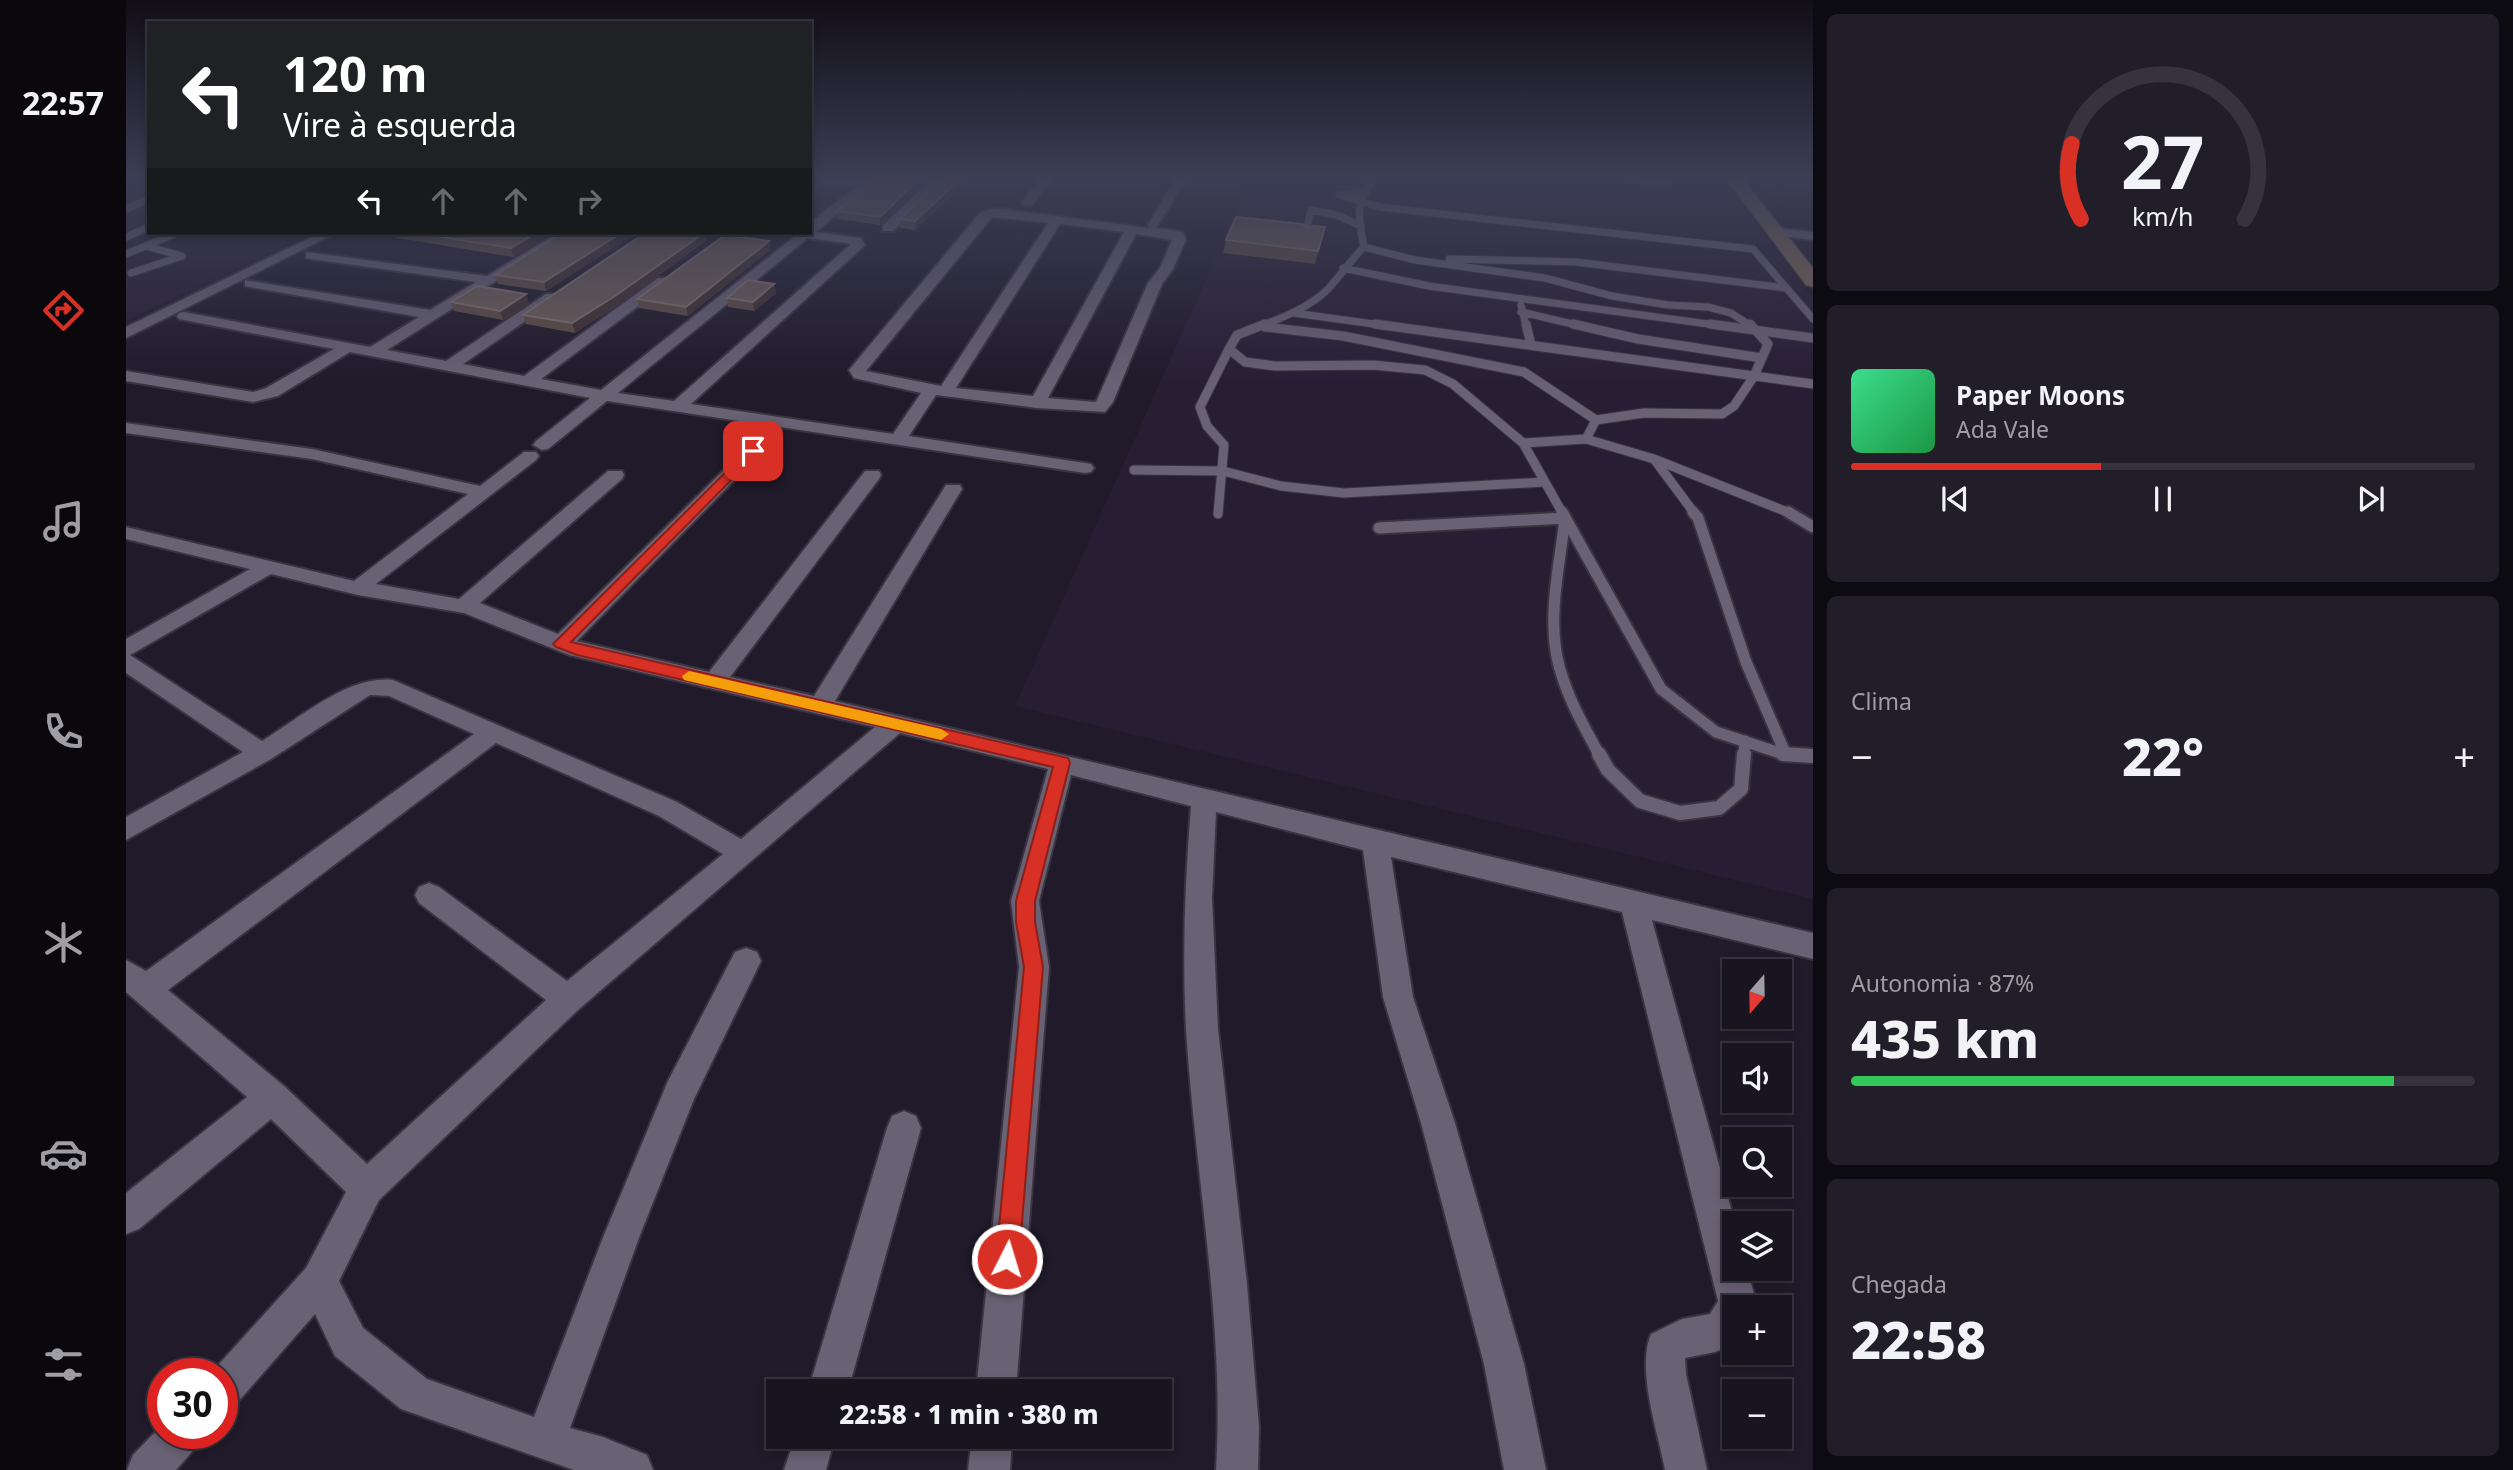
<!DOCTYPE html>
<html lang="pt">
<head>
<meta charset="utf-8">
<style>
  :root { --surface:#181420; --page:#211d29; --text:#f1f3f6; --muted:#9f9ea5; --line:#36333e; --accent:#d93025 }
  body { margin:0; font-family:"Noto Sans",sans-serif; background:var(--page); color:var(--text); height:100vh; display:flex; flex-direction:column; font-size:26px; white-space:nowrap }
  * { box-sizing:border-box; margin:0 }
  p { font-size:23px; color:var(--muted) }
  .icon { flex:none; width:38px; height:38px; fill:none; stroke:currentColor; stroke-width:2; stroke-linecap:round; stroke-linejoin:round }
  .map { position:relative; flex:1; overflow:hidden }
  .details { display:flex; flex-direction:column; gap:14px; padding:14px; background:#0d0b12; width:700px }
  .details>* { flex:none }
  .guide { position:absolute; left:21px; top:21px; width:665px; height:214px; border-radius:0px; box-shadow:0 4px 10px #0003,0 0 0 2px var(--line); background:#202124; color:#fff; overflow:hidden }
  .needle { width:46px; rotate:200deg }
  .buttons { position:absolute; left:1596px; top:959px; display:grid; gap:14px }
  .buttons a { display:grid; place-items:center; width:70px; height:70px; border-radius:0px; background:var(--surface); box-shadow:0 4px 10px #0003,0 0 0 2px var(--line); font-size:35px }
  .speed { position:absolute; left:21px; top:1358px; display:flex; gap:14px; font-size:35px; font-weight:700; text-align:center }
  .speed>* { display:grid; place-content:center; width:91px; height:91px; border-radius:50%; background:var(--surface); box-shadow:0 4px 10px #0003,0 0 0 2px var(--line); line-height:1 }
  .speed .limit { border:10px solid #d22; background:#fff; color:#111 }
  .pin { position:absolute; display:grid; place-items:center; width:60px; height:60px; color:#fff; margin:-30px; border-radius:14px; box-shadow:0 4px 10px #0006 }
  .me { position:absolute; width:77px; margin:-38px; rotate:5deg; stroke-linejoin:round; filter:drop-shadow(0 0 5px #0008) }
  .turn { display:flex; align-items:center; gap:24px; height:147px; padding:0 21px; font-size:32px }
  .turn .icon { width:91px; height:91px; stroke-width:2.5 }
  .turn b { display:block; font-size:49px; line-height:60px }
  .lanes { display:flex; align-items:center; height:66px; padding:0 21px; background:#0003; justify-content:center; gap:35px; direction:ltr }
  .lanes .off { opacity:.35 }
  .big { font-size:52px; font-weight:800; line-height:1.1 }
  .details .card { flex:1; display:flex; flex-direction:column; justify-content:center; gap:10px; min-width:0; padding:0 24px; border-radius:10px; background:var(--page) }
  .details .dial { align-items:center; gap:0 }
  .dial svg { height:182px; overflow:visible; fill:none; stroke:var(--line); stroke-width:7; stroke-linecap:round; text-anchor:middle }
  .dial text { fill:var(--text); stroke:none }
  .song { display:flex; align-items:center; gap:21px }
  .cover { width:84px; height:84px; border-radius:10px; background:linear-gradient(135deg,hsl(150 70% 55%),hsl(140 70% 35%)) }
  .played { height:7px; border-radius:4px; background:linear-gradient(90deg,var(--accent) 40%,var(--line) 40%) }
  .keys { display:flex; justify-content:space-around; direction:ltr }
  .heat { display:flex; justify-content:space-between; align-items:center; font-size:38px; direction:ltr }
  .charge { height:10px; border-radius:5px; background:linear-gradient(90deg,#34c759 87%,var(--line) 0) }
  .trip { position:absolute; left:640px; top:1379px; width:406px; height:70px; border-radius:0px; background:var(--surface); box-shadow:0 4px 10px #0003,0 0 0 2px var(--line); font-weight:800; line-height:70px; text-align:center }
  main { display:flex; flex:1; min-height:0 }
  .tabs { display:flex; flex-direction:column; width:126px; justify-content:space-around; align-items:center; background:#0a080d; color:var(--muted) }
  .tabs .icon { width:49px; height:49px }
  .tabs .active { color:var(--accent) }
  .tabs b { font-size:32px; color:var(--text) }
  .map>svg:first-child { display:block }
  .built { fill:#281e34 }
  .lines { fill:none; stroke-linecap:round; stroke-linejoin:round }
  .lane-far3-casing { stroke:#393440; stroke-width:9 }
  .lane-far2-casing { stroke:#393440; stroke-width:11 }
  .lane-far1-casing { stroke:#393440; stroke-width:15 }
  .lane-casing { stroke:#393440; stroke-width:18 }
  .street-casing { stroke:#393440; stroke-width:4 }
  .secondary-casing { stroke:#393440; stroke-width:3 }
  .lane-far3 { stroke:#696174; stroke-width:7 }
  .lane-far2 { stroke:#696174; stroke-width:9 }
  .lane-far1 { stroke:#696174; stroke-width:11 }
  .lane { stroke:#696174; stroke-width:14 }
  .street { fill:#696174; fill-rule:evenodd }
  .secondary { fill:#7f6a56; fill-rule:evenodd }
  .wall { fill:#5f4d44 }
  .shaded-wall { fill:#3f3131 }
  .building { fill:#6f5e57; stroke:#847571; stroke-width:2 }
  .route { fill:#d93025; stroke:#8d1f18; stroke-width:2 }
  .slow { fill:#f59e0b }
</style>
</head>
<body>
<main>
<nav class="tabs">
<b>22:57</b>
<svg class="icon active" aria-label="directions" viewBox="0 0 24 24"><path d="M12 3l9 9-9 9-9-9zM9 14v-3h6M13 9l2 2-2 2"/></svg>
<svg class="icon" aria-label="music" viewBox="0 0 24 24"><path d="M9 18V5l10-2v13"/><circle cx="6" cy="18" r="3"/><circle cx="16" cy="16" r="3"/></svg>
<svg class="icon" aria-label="phone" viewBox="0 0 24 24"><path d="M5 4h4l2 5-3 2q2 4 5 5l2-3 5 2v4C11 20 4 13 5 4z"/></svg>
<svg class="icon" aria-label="climate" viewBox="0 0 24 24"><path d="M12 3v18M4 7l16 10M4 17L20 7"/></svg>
<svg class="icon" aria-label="car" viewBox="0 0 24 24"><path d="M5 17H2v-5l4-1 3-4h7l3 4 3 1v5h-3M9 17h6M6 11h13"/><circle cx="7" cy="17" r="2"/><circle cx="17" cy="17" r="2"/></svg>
<svg class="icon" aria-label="filters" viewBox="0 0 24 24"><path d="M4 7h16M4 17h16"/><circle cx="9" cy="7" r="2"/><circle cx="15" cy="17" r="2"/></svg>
</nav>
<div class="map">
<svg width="1687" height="1470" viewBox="0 0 1687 1470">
  <rect width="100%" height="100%" fill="#201a2a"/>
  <path class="built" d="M23 179V233H185L0 321V180Z
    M1125 179H1595L1687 299V899L889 706Z"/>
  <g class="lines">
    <g class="lane-far3-casing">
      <path id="lane-far3" d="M1504 179 1543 183
        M1240 192 1213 195 1254 207 1627 249 1687 319
        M0 209 23 199
        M1179 235 1185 210 1211 215 1235 226
        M0 237 23 227
        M1238 247 1289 260 1419 278 1486 296 1542 305 1582 307 1605 313 1625 326
        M0 254 51 233
        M1323 259 1450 262 1660 288
        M1217 268 1303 286 1597 326
        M5 273 56 256 20 246
        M1395 305 1400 326
        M1395 312 1455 326
        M1168 313 1262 326
        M1135 326C1158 317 1184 307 1202 289 1214 276 1225 260 1238 247 1232 214 1229 209 1246 179"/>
    </g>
    <g class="lane-far2-casing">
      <path id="lane-far2" d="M1139 324 1111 335 1103 349 1119 362 1149 366 1247 365 1299 370 1327 384 1397 443 1437 514
        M1249 324 1687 384
        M1400 324 1405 345
        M1447 324 1512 339 1636 358
        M1584 324 1687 338
        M1139 327 1217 336 1398 372 1470 420
        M1460 439 1470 420 1518 413 1596 414 1608 406 1628 376 1642 344 1624 324
        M1397 443 1460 439 1528 459 1666 514
        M1528 459 1569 514
        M1008 470 1097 471 1155 486 1218 493 1419 482
        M1092 514 1098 445 1081 426 1074 407 1103 349"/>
    </g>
    <g class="lane-far1-casing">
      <path id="lane-far1" d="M1436 512 1535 689 1590 732 1660 755 1681 756
        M1567 512 1572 518 1620 662 1660 755
        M1662 512 1687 527
        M1253 528 1439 518C1434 563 1422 612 1431 657 1438 692 1457 725 1474 756
        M1618 756 1619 741"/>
    </g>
    <g class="lane-casing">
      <path id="lane" d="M1473 754 1482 770 1514 801 1554 813 1593 808 1615 789 1618 754
        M1657 754 1687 756"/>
    </g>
    <g class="street-casing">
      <path id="street" d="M684 179 735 182 738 179H752L690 232 735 238 739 245 565 404 767 434 795 393 728 378 723 370 853 214 864 209H876L1023 228 1022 225 1049 179H1061L1030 228 1057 232 1060 240 1047 269 1036 284 987 402 979 412 911 408 810 395 783 436 959 463 965 464 968 468 965 472 959 473 481 401 422 449 416 450 407 445 410 441 464 398 224 352 152 396 127 402 0 381V371L127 392 140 388 208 349 53 319 51 316 53 313 58 312 244 347 293 317 124 287 119 286V280L304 310 350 282 185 259 180 258V252L361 276 431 233H446L261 350 320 361 420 294H430L432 297 430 300 337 364 398 376 532 278H542V284L415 379 475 390 673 233H684V223L728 188 688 182ZM866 217 922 223 815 386 740 371ZM934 224 998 232 907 396 830 388ZM1010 234 1046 240 1034 268 1022 283 971 400 969 402 922 398ZM682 238 725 244 548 401 492 393Z
        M806 179H819L767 231H757V225Z
        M915 179H927L906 205H898L896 202Z
        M1649 228 1687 232V240L1644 235 1643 232Z
        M194 233H210L0 338V327Z
        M0 423 186 449 354 486 398 452H410L413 456 410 460 250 584 333 599 482 471H496L498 475 496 479 354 603 432 634 621 447H633L636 451 633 455 451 641 583 672 739 471H753L755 475 753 479 604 677 688 696 820 485H834L836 489 709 701 1687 933V959L1526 920 1609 1223 1608 1269H1621L1630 1301 1628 1307H1608V1344L1589 1352 1559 1358 1560 1374 1581 1470H1539C1532 1432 1510 1370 1525 1334L1556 1319 1584 1314 1592 1301 1496 912 1265 857 1287 997 1329 1123 1398 1364 1420 1470H1378L1358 1364 1295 1123 1257 997 1237 850 1090 812 1086 898 1092 1029 1121 1284 1133 1427 1132 1470H1090C1099 1326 1069 1174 1060 1029 1056 955 1059 880 1065 806L945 775 913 901 923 967 890 1391H850L893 967 885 901 922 769 774 733 453 1009 253 1200 213 1281 237 1328 301 1379 408 1417 478 1235 542 1081 609 952 620 948 631 952 635 961 568 1099 514 1235 444 1428 477 1437 521 1455 527 1470H448L275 1409 209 1356 189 1314 110 1404 96 1410V1374H84L180 1268 220 1192 145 1119 13 1229 0 1234V1193L121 1097 0 992V960L20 971 348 734 263 696 244 695 145 759 0 840V817L117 752 0 673V639L124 569 0 539V527L228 581 342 494 186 459 0 433ZM145 574 232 595 338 613 443 655 749 727 615 839 551 802 267 680C222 675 174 718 136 741L4 655ZM370 743 533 816 597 854 441 981 313 887 303 883 293 887 289 895 293 903 420 1000 241 1164 158 1086 42 990Z
        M778 1111 790 1116 795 1128 722 1391H682L761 1128 766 1116Z
        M37 1424V1433H76L70 1447 50 1470H1L7 1455Z
        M669 1437H709L700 1470H658Z
        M846 1437H886L884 1470H842Z"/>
    </g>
    <g class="secondary-casing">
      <path id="secondary" d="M1600 179H1617L1687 268V287L1680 285Z"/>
    </g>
    <use href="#lane-far3" class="lane-far3"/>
    <use href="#lane-far2" class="lane-far2"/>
    <use href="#lane-far1" class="lane-far1"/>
    <use href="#lane" class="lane"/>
    <use href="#street" class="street"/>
    <use href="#secondary" class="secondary"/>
  </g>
  <path class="wall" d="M750 179H802L754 225 711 219V211Z
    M814 179H843L789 230 774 228V219Z
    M1199 227 1189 264 1097 253 1100 240Z
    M242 233H418L419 237 387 257Z
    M473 233H510L420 291 372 284 369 275 467 236Z
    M519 233H586L580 237 581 240 492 305 449 333 400 324 397 315Z
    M643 241 644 250 562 316 513 308 511 299Z
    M648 284 650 293 628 311 602 307 601 298Z
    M325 302 403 303 377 320 328 311Z"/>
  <path class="shaded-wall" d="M692 179H694L695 186 684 193V185Z
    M793 179H802L754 225V217Z
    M834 179H843L789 230V221Z
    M410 233H418L419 237 387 257 385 248Z
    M495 233H510L420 291 418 282Z
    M575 233H586L580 237 581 240 492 305 449 333 446 323Z
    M643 241 644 250 562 316 560 307Z
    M648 284 650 293 628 311 627 302Z
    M400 294 403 303 377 320 374 311Z"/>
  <path class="building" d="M684 179H692L684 185Z
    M750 179H793L754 217 711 211Z
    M814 179H834L789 221 774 219Z
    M1110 217 1176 224 1181 228 1187 226 1199 227 1192 251 1100 240Z
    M290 233H410L385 248Z
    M436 233H443L467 236 473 233H495L418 282 369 275Z
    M519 233H578L489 296 446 323 397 315Z
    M599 235 643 241 560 307 511 299Z
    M622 280 648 284 627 302 601 298Z
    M351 286 400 294 374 311 325 302Z"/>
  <linearGradient id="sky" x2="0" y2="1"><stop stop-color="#120e17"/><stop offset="0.46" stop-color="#3c3e55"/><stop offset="1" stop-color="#3c3e55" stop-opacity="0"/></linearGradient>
  <rect width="1687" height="385" fill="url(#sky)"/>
  <path class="route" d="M627 448 633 451 631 454 445 642 942 758 944 763 909 901V922L917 967 893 1259 890 1267 881 1271 873 1267 870 1259 898 967 890 922V901L927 767 451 655 430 647 427 644 623 449Z"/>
  <path class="slow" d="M563 671 815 729 823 734 815 740 558 680 556 676Z"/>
</svg>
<div class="buttons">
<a><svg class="needle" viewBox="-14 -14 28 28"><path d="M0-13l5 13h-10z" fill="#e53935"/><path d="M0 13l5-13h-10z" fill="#9f9ea5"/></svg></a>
<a><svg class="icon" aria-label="sound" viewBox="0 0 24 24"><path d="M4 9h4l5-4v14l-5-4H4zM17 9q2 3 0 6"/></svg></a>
<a><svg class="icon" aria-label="search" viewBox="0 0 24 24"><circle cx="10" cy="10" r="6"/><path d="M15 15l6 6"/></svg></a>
<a><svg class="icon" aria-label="layers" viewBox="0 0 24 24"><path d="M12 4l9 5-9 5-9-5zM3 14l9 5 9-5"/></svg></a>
<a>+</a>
<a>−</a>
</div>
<div class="speed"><div class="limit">30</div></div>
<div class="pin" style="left:627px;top:451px;background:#d93025"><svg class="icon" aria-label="arrive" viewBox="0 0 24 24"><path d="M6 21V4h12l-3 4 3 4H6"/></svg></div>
<svg class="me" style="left:881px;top:1259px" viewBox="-20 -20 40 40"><circle r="17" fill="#d93025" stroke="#fff" stroke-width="3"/><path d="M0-11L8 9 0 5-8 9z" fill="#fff"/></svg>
<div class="trip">22:58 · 1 min · 380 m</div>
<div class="guide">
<div class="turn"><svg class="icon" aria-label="left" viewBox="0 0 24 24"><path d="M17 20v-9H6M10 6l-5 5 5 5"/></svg><div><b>120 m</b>Vire à esquerda</div></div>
<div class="lanes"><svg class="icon" aria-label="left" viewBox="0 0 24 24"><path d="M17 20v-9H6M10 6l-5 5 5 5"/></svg><svg class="icon off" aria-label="ahead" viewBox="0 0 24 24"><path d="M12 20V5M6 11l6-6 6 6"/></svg><svg class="icon off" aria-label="ahead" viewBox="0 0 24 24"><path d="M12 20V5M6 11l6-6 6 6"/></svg><svg class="icon off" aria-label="right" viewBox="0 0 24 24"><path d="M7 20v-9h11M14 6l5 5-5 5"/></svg></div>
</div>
</div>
<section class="details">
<div class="card dial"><svg viewBox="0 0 100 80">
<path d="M14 69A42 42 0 1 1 86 69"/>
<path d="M14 69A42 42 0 0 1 10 36" stroke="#d93025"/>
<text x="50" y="56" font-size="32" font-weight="700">27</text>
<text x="50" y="72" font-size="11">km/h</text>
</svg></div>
<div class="card">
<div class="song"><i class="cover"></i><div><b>Paper Moons</b><p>Ada Vale</p></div></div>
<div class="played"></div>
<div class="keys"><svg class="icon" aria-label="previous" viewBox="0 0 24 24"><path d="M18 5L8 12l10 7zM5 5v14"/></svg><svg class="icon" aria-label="pause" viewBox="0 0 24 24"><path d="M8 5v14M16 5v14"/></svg><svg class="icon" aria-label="next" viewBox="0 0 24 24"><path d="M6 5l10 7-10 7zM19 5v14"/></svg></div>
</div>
<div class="card"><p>Clima</p>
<div class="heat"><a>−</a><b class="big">22°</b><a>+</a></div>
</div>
<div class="card"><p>Autonomia · 87%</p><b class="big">435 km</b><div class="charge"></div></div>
<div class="card"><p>Chegada</p><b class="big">22:58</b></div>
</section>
</main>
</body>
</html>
